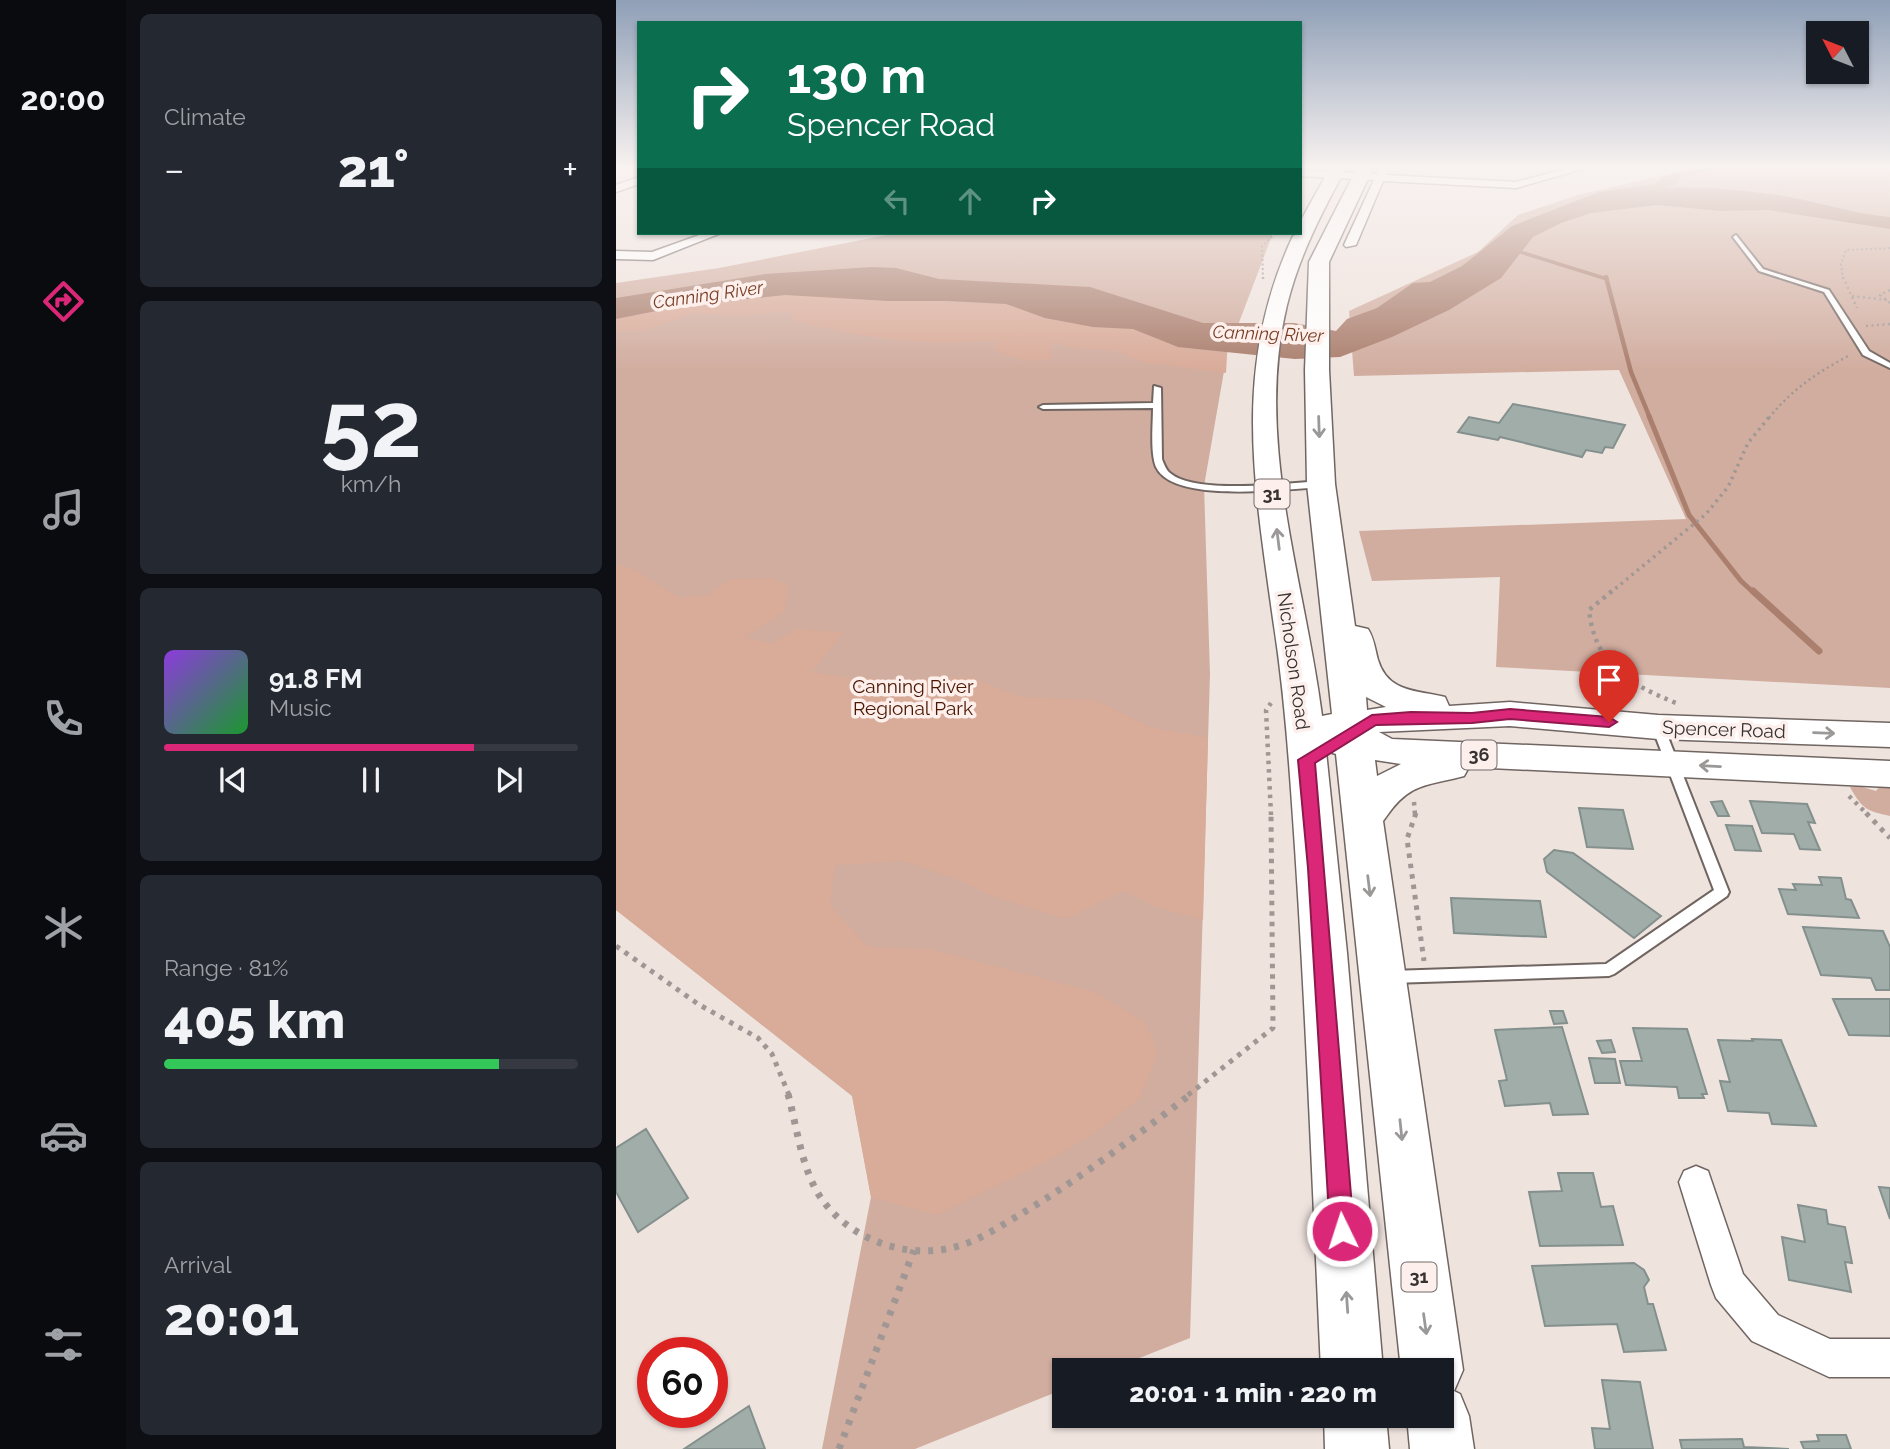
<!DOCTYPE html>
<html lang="en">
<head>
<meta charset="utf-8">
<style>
  :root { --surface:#171b24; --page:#242831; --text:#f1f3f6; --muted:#9ea1a6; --line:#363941; --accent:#db2777 }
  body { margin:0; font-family:Raleway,sans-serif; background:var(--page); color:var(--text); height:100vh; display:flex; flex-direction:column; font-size:26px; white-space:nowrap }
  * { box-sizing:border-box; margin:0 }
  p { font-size:23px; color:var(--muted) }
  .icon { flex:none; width:38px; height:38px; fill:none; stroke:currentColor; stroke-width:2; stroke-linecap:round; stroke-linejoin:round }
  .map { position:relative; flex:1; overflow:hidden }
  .details { display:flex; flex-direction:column; gap:14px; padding:14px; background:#0d0f14; width:490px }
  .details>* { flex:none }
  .hud { position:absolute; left:21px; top:21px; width:665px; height:214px; border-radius:0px; box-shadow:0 2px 5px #0004; background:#0b6e4f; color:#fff; overflow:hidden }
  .needle { width:46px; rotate:312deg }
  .tools { position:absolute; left:1190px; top:21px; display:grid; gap:14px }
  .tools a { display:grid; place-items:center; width:63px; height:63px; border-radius:0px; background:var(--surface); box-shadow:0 2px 5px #0004; font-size:35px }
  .speed { position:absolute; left:21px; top:1337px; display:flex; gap:14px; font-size:35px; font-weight:700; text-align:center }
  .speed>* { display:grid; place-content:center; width:91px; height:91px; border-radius:50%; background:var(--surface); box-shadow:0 2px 5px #0004; line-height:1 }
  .speed .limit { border:10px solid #d22; background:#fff; color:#111 }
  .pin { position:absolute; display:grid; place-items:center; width:60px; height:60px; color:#fff; margin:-72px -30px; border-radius:50% 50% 50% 0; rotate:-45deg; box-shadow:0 0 7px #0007 }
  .pin .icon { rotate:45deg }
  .me { position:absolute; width:77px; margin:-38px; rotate:356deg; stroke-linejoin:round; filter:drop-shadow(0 0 5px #0008) }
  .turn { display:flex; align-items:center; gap:24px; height:147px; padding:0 35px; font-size:32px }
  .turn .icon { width:91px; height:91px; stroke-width:2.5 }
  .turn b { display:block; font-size:49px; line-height:60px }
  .lanes { display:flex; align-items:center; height:66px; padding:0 35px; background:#0003; justify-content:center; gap:35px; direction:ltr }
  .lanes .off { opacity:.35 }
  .big { font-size:52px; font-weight:800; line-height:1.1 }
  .details .widget { flex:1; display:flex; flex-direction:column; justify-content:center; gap:10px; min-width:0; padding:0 24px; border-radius:10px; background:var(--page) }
  .details .dial { align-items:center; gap:0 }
  .dial b { font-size:91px; line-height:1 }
  .song { display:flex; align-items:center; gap:21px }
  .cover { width:84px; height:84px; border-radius:10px; background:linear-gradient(135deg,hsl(270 70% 55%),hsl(130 70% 35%)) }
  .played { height:7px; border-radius:4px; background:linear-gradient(90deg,var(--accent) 75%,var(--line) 75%) }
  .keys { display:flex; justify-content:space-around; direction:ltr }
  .heat { display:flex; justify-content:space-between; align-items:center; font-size:38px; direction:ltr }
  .charge { height:10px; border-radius:5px; background:linear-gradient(90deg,#34c759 81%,var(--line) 0) }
  .trip { position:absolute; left:436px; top:1358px; width:402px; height:70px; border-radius:0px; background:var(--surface); box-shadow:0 2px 5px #0004; font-weight:800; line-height:70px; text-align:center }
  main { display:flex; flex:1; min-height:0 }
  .dock { display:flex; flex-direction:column; width:126px; justify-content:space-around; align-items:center; background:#090b0e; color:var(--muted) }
  .dock .icon { width:49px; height:49px }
  .dock .active { color:var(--accent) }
  .dock b { font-size:32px; color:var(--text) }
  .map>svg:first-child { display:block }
  .green { fill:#d1ad9f }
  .forest { fill:#d9ab99 }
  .water { fill:#ab7f6e }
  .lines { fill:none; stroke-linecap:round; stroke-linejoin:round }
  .stream-far3 { stroke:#ab7f6e; stroke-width:3.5 }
  .stream-far2 { stroke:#ab7f6e; stroke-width:4.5 }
  .stream-far1 { stroke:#ab7f6e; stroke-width:5 }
  .stream { stroke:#ab7f6e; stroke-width:7 }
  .building { fill:#a0ada9; stroke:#84908d; stroke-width:2 }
  .lane-casing { stroke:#706561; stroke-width:4 }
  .street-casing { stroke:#706561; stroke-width:3 }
  .primary-casing { stroke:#706561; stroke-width:3 }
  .path-far5 { stroke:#a09794; stroke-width:2; stroke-dasharray:2 2.5; stroke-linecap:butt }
  .path-far4 { stroke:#a09794; stroke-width:2.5; stroke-dasharray:2 3.5; stroke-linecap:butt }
  .path-far3 { stroke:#a09794; stroke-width:3.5; stroke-dasharray:2.5 4.5; stroke-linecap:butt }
  .path-far2 { stroke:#a09794; stroke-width:4.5; stroke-dasharray:3.5 5; stroke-linecap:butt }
  .path-far1 { stroke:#a09794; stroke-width:5; stroke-dasharray:4.5 6; stroke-linecap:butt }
  .path { stroke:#a09794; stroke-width:7; stroke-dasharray:5 8; stroke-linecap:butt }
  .lane { fill:#fff; fill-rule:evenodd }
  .street { fill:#fff; fill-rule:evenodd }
  .primary { fill:#fff; fill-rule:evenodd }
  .oneway { stroke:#9b9898 }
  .route { fill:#db2777; stroke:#8e194d; stroke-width:2 }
  .labels { text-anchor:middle; stroke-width:7; stroke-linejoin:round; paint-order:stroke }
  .far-water-label { font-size:18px; font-style:italic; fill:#783d25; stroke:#fdf0ec }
  .shield { fill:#fdf0ec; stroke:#726b69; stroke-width:2 }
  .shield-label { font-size:18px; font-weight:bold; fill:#373231 }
  .street-label { font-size:19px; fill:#373231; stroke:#fdf0ec }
  .park-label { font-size:19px; fill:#4c1500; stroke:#fdf0ec }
</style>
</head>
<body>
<main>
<nav class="dock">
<b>20:00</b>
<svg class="icon active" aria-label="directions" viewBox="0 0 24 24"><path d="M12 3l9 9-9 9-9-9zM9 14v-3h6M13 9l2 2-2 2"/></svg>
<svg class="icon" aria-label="music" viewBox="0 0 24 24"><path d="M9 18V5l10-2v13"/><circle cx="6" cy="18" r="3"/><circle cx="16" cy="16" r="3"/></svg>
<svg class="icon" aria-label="phone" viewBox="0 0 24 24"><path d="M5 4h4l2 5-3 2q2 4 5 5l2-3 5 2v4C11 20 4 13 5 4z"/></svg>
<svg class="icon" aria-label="climate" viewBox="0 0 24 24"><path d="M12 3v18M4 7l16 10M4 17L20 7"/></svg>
<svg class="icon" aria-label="car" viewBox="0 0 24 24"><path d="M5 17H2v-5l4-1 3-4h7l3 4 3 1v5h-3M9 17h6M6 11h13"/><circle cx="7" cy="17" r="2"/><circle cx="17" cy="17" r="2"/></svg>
<svg class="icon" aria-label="filters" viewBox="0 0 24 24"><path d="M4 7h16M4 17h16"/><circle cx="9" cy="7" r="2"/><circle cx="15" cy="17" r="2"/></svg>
</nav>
<section class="details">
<div class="widget"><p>Climate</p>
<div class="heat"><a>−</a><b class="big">21°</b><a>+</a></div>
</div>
<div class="widget dial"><b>52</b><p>km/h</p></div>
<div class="widget">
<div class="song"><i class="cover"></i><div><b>91.8 FM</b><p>Music</p></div></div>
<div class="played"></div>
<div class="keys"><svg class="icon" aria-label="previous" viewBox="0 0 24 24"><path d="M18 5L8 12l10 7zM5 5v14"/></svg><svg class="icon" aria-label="pause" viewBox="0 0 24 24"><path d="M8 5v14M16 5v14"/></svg><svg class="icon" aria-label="next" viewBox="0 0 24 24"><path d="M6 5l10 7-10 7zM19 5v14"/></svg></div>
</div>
<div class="widget"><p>Range · 81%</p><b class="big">405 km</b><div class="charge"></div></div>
<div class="widget"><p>Arrival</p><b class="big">20:01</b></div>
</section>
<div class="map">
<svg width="1274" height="1449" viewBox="0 0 1274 1449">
  <rect width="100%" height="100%" fill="#efe3de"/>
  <path class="green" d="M1077 168H1274V688L880 667 884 577 756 581 743 531 1070 519 1003 370 738 376 733 311 862 252 902 215 962 195Z
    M281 233H657L611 354 588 486 594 674 574 1338 493 1370H448V1389L299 1449H206L255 1197 236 1096 0 910V283L103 268Z
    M1243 786 1260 791 1263 787 1274 788V816C1251 811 1246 809 1234 787Z"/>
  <path class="forest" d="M169 295 390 304 429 318 477 327 517 329 562 347 611 354 610 373 526 362 500 351 454 347 440 342 432 349 438 357C417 365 397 359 378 349L380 340C305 348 249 337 177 321L173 311 121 316 79 313 26 331H0V319L65 306Z
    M0 565 16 568 63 598 91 595 114 579 155 578 173 586 168 612 129 638 157 643 179 629 228 632 196 672 235 678 287 680 354 677 404 697 480 700 534 727 592 738 587 920 538 906 508 891 450 919 375 896 343 880 287 861 219 865 214 905 252 947 313 949 479 992 529 1022 542 1052 524 1098 474 1136 432 1161 320 1215 255 1197 236 1095 0 910Z"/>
  <path class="water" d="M1080 168H1102L1064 177 1061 184 1044 188C1087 186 1130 190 1173 197 1207 203 1239 214 1274 217V229L1153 210 1105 211 1041 205 975 213 945 223 917 237 885 278 833 310 776 337 724 357 679 359 562 347 517 329 477 327 429 318 390 304 331 301H272L169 295 65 306 0 319V298L149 274 256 267 280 268 323 279 474 287 587 323H678L720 331 731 319 761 308 797 283 814 282 846 266 896 226 983 192 1039 184 1046 177Z"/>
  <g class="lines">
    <path class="stream-far3" d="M898 250 991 279"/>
    <path class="stream-far2" d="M990 277 1015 372 1034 418"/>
    <path class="stream-far1" d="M1033 416 1073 515 1125 581 1138 593"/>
    <path class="stream" d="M1137 591 1203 651"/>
  </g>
  <path class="building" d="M897 404 1009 425 997 448 989 447 986 453 970 450 966 457 884 437 882 440 842 432 853 417 883 423Z
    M1106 801 1113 816H1102L1095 802Z
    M1134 801 1191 804 1199 823 1192 822 1204 850 1184 849 1178 834 1146 833Z
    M963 808 1007 810 1017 849 971 847Z
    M1110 825 1136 826 1145 851 1119 850Z
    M938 850 957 853 1045 916 1018 938 931 872 928 859Z
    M1203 877 1225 878 1230 899 1235 900 1243 918 1172 914 1163 889 1180 890 1177 884 1206 885Z
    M835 898 924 901 930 937 838 933Z
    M1187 927 1267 931 1274 947V990H1260L1255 978 1205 975Z
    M1217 999H1274V1036L1233 1035Z
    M934 1011H947L951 1023 938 1024Z
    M946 1027 972 1114 937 1115 934 1103 889 1106 883 1081 891 1080 879 1030Z
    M1017 1028 1071 1029 1091 1094H1086L1088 1098H1063L1061 1087 1010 1085 1004 1061H1026Z
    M1136 1039 1165 1040 1200 1126 1156 1124 1153 1113 1112 1111 1104 1081 1114 1082 1102 1040 1137 1041Z
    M995 1040 999 1052 986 1053 981 1041Z
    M973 1058 999 1059 1004 1083H979Z
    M30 1129 72 1198 22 1232 0 1192V1148Z
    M942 1173H977L985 1207 997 1206 1007 1245 924 1246 913 1192 946 1191Z
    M1263 1187 1274 1188V1219Z
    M1182 1205 1210 1210 1212 1224 1229 1227 1236 1263 1229 1262 1235 1292 1173 1280 1166 1237 1189 1242Z
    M1018 1263 1028 1270 1033 1280 1028 1287 1032 1304H1037L1050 1350 1008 1352 1001 1324 929 1326 916 1266Z
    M986 1380 1024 1382 1037 1449H979L976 1428 994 1429Z
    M133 1406 149 1449H68Z
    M1201 1435H1230L1235 1449H1188L1185 1442 1203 1441Z
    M1126 1439 1128 1447 1173 1449H1066L1064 1440Z"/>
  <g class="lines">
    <g class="lane-casing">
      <path id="lane" d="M1120 235 1147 269 1213 290 1253 351 1274 363V368L1247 355 1208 292 1143 271 1117 237Z
        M538 386 545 388 546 459C548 464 550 470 554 473 579 495 672 483 705 481L710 484 705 487C670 489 557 504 540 467 534 452 537 424 537 408L427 409 423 407 427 405 537 403Z
        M1042 723 1048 727 1113 892 1111 896 998 974 993 976 775 983 770 981 767 977 770 973 775 971 990 964 1098 890 1036 727Z"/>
    </g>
    <g class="street-casing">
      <path id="street" d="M763 168H773L770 175 900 182 953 168H970L900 188 767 181 740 245 730 247 728 245 758 180 684 176V170L760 174Z
        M23 177V184L0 192V185Z
        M89 233H105L37 260 0 259V251L36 252Z
        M1080 1166 1092 1171 1127 1274 1162 1315 1214 1339H1274V1377H1213L1136 1341 1100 1298 1095 1285 1063 1182 1068 1171Z"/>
    </g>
    <g class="primary-casing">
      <path id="primary" d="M714 168H730C706 212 683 256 671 305 638 440 689 582 706 716L716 714 691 484 689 370 693 262 741 168H757L713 262V370L719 484 739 626 752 629C758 638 759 649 762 660 772 693 801 690 829 697L833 706 894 702 1042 715 1274 723V747L1042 739 894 726 763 732 776 739 1274 761V787L853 767 848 776C811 786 794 782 770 817L767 821 847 1370 838 1391 844 1394 853 1416 858 1449H794L791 1416H826V1370H785L720 754 710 751 731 953 767 1370H705C696 1177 689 983 675 790 671 733 666 676 657 619 638 482 616 366 677 236L684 233V222ZM750 697 770 707 751 710ZM759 760 785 764 761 776Z
        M708 1416H770L773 1449H709Z"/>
    </g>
    <path class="path-far5" d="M647 279 646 246 660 233
      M1227 279 1225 264 1230 250 1274 248"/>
    <path class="path-far4" d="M647 277V280
      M1227 277 1241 308
      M1274 290 1264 295 1274 303
      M1236 296 1271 300
      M1250 326 1274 324
      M1153 418C1176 389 1202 372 1234 355"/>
    <path class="path-far3" d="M994 593 1090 514 1112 487 1132 443 1154 416"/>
    <path class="path-far2" d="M996 591 973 610C979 665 1013 684 1060 703
      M1233 796 1252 815
      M798 802 799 815
      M655 815 650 710 655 703"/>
    <path class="path-far1" d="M800 813 791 839 808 961
      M1250 813 1274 838
      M0 946 82 1004 142 1038 156 1054 173 1095
      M572 1095 657 1028 655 813"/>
    <path class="path" d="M172 1094C181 1127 185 1166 203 1195 231 1239 289 1260 339 1247 363 1241 384 1226 405 1214 465 1178 520 1136 575 1094
      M223 1449 298 1250"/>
    <use href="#lane" class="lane"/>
    <use href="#street" class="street"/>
    <use href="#primary" class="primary"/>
  </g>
  <defs><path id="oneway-shaft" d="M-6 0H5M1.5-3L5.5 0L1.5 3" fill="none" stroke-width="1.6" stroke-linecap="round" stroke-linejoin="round" transform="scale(1.75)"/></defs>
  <g class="oneway">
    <use href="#oneway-shaft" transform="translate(703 427) rotate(88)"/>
    <use href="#oneway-shaft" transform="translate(662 539) rotate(-97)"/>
    <use href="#oneway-shaft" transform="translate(1208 733) rotate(2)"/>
    <use href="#oneway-shaft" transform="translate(1094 766) rotate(-177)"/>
    <use href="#oneway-shaft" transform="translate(753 886) rotate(83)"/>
    <use href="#oneway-shaft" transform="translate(785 1130) rotate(84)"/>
    <use href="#oneway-shaft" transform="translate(731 1302) rotate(-94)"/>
    <use href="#oneway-shaft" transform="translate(809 1324) rotate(82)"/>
  </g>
  <linearGradient id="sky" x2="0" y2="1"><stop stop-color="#8f9fb7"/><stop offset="0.45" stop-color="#f8f2f0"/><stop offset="1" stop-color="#f8f2f0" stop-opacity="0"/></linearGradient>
  <rect width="1274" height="371" fill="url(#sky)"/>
  <path class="route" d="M894 709 993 717 1001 722 993 727 894 719 856 723 760 725 699 763 738 1231 735 1239 726 1243 718 1239 714 1231 692 868 682 760 756 715 795 712 856 713Z"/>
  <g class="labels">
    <g class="far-water-label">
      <text transform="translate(92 295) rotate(-8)" y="6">Canning River</text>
      <text transform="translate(652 334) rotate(2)" y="6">Canning River</text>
    </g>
    <g class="shield">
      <rect x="638.5" y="479.5" width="35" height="29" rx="5"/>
      <rect x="845.5" y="740.5" width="35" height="29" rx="5"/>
      <rect x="785.5" y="1262.5" width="35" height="29" rx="5"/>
    </g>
    <g class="shield-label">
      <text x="656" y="500">31</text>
      <text x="863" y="761">36</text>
      <text x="803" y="1283">31</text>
    </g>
    <g class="street-label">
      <text transform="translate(678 661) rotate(82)" y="7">Nicholson Road</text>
      <text transform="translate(1108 729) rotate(2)" y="7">Spencer Road</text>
    </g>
    <g class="park-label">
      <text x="297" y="693">Canning River<tspan x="297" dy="22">Regional Park</tspan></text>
    </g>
  </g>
</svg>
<div class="tools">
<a><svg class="needle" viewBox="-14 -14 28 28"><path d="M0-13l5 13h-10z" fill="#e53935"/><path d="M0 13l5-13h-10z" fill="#9ea1a6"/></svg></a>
</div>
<div class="speed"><div class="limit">60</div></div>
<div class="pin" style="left:993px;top:722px;background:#d93025"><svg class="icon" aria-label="arrive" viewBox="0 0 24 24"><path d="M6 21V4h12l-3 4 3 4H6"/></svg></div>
<svg class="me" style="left:726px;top:1231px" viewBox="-20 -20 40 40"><circle r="17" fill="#db2777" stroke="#fff" stroke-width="3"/><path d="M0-11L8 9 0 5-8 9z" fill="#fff"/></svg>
<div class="trip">20:01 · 1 min · 220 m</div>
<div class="hud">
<div class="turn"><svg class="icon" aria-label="right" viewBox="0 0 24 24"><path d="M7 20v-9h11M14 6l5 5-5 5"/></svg><div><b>130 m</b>Spencer Road</div></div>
<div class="lanes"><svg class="icon off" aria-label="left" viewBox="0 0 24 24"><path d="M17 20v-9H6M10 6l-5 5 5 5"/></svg><svg class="icon off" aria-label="ahead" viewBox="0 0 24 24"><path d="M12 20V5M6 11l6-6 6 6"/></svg><svg class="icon" aria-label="right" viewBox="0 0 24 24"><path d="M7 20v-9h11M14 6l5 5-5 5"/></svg></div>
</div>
</div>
</main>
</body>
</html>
